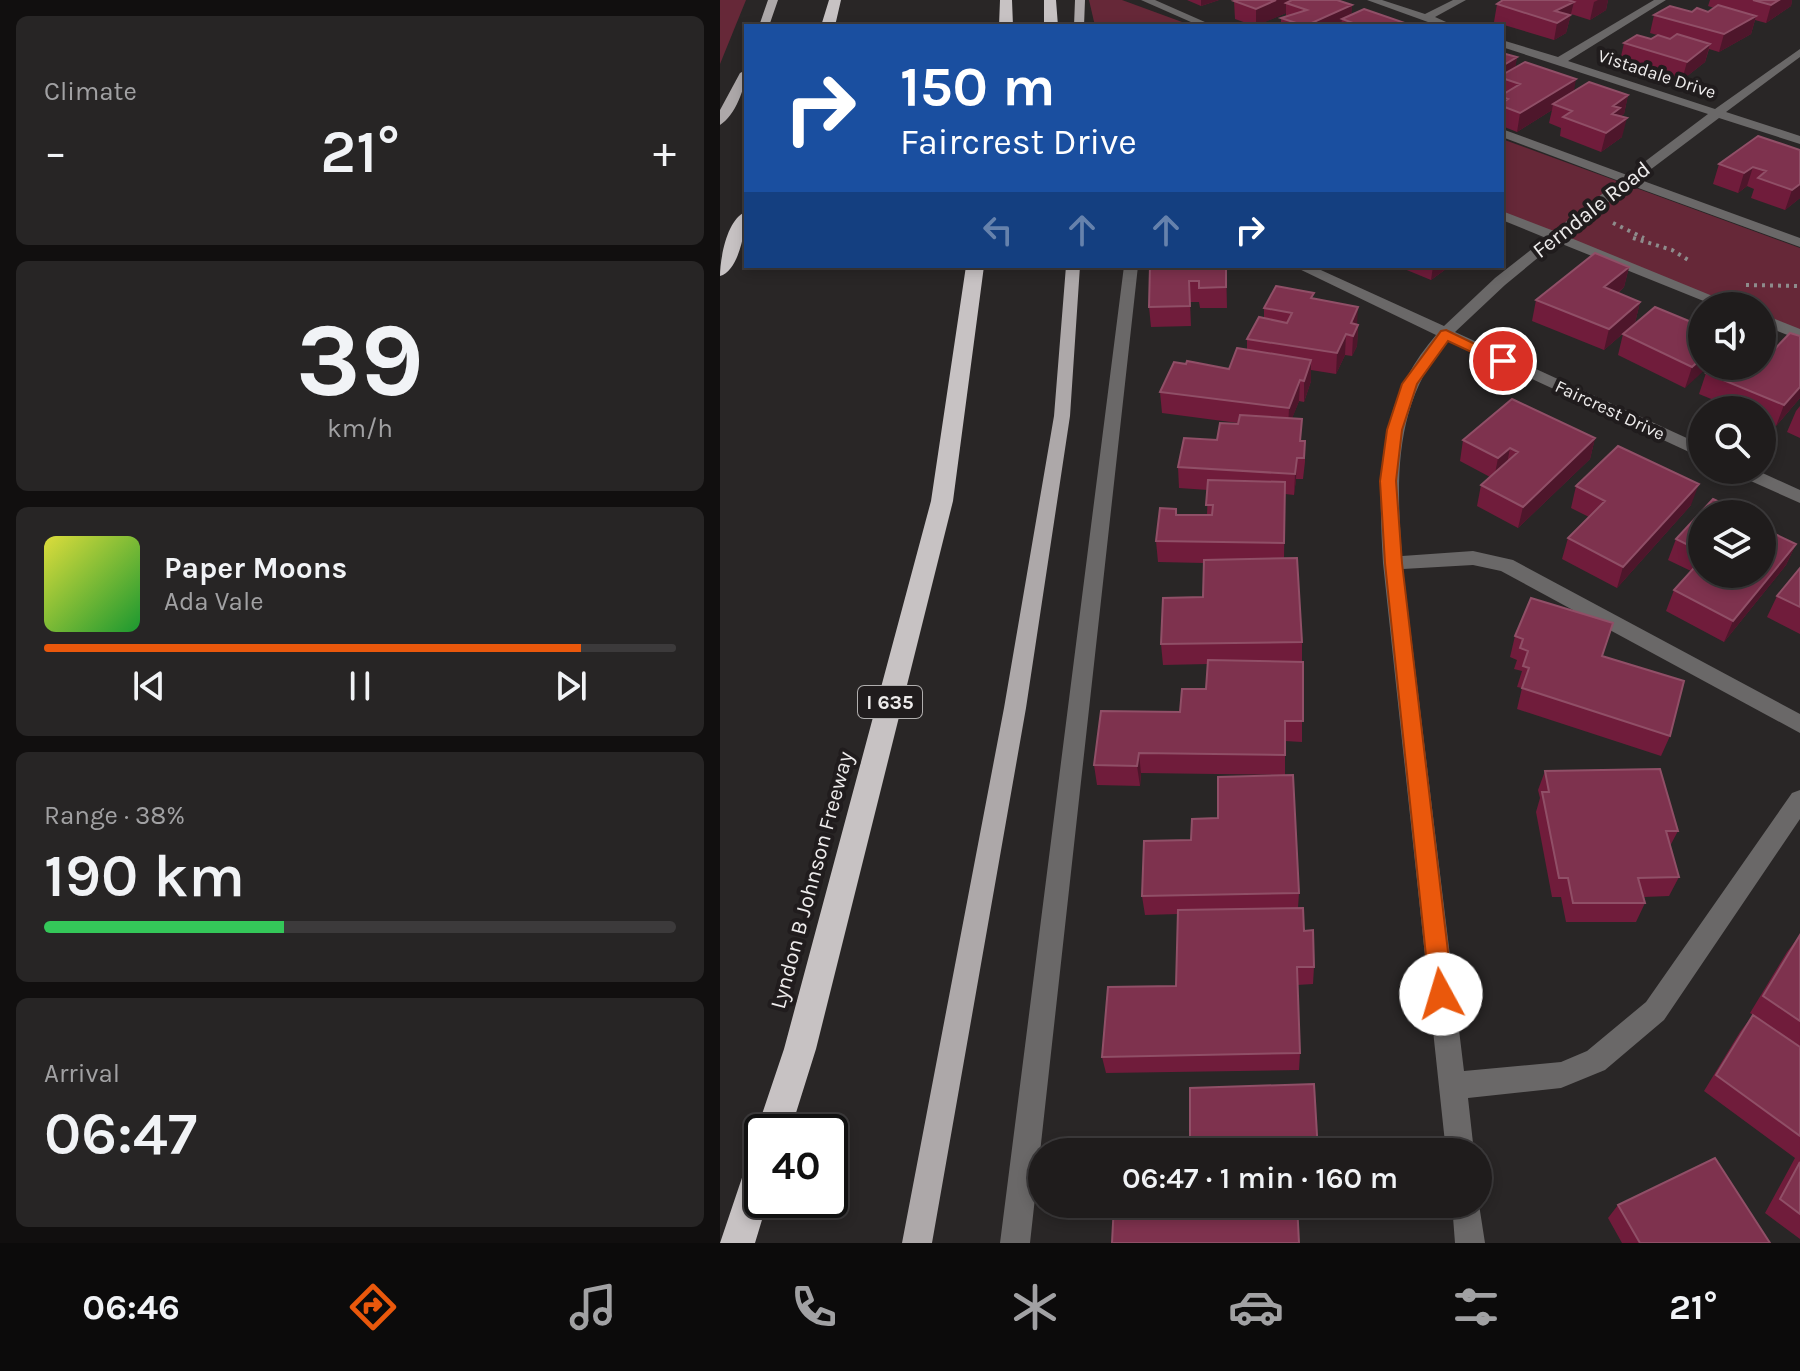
<!DOCTYPE html>
<html lang="en">
<head>
<meta charset="utf-8">
<style>
  :root { --surface:#1f1c1c; --page:#272525; --text:#f1f3f6; --muted:#a1a1a3; --line:#3c3a3b; --accent:#ea580c }
  body { margin:0; font-family:Karla,sans-serif; background:var(--page); color:var(--text); height:100vh; display:flex; flex-direction:column; font-size:30px; white-space:nowrap }
  * { box-sizing:border-box; margin:0 }
  p { font-size:26px; color:var(--muted) }
  .icon { flex:none; width:44px; height:44px; fill:none; stroke:currentColor; stroke-width:2; stroke-linecap:round; stroke-linejoin:round }
  .map { position:relative; flex:1; overflow:hidden }
  .side { display:flex; flex-direction:column; gap:16px; padding:16px; background:#110f0f; width:720px }
  .side>* { flex:none }
  .hud { position:absolute; left:24px; top:24px; width:760px; height:244px; border-radius:0px; box-shadow:0 4px 12px #0003,0 0 0 2px var(--line); background:#1a4fa0; color:#fff; overflow:hidden }
  .controls { position:absolute; left:968px; top:292px; display:grid; gap:16px }
  .controls a { display:grid; place-items:center; width:88px; height:88px; border-radius:50%; background:var(--surface); box-shadow:0 4px 12px #0003,0 0 0 2px var(--line); font-size:40px }
  .speed { position:absolute; left:24px; top:1114px; display:flex; gap:16px; font-size:40px; font-weight:700; text-align:center }
  .speed>* { display:grid; place-content:center; width:104px; height:104px; border-radius:50%; background:var(--surface); box-shadow:0 4px 12px #0003,0 0 0 2px var(--line); line-height:1 }
  .speed .limit { border:4px solid #111; border-radius:12px; background:#fff; color:#111 }
  .pin { position:absolute; display:grid; place-items:center; width:68px; height:68px; color:#fff; margin:-34px; border:4px solid #fff; border-radius:50%; box-shadow:0 2px 8px #0007 }
  .me { position:absolute; width:88px; margin:-44px; rotate:354deg; stroke-linejoin:round; filter:drop-shadow(0 0 6px #0008) }
  .turn { display:flex; align-items:center; gap:28px; height:168px; padding:0 24px; font-size:36px }
  .turn .icon { width:104px; height:104px; stroke-width:2.5 }
  .turn b { display:block; font-size:56px; line-height:68px }
  .lanes { display:flex; align-items:center; height:76px; padding:0 24px; background:#0003; justify-content:center; gap:40px; direction:ltr }
  .lanes .off { opacity:.35 }
  .big { font-size:60px; font-weight:600; line-height:1.1 }
  .side .tile { flex:1; display:flex; flex-direction:column; justify-content:center; gap:12px; min-width:0; padding:0 28px; border-radius:12px; background:var(--page) }
  .side .dial { align-items:center; gap:0 }
  .dial b { font-size:104px; line-height:1 }
  .song { display:flex; align-items:center; gap:24px }
  .cover { width:96px; height:96px; border-radius:12px; background:linear-gradient(135deg,hsl(60 70% 55%),hsl(130 70% 35%)) }
  .played { height:8px; border-radius:4px; background:linear-gradient(90deg,var(--accent) 85%,var(--line) 85%) }
  .keys { display:flex; justify-content:space-around; direction:ltr }
  .heat { display:flex; justify-content:space-between; align-items:center; font-size:44px; direction:ltr }
  .charge { height:12px; border-radius:6px; background:linear-gradient(90deg,#34c759 38%,var(--line) 0) }
  .trip { position:absolute; left:308px; top:1138px; width:464px; height:80px; border-radius:40px; background:var(--surface); box-shadow:0 4px 12px #0003,0 0 0 2px var(--line); font-weight:600; line-height:80px; text-align:center }
  .tab-bar { display:flex; height:128px; justify-content:space-around; align-items:center; background:#0c0b0b; color:var(--muted) }
  .tab-bar .icon { width:56px; height:56px }
  .tab-bar .active { color:var(--accent) }
  .tab-bar b { font-size:36px; color:var(--text) }
  main { display:flex; flex:1; min-height:0 }
  .map>svg:first-child { display:block }
  .green { fill:#662838 }
  .lines { fill:none; stroke-linecap:round; stroke-linejoin:round }
  .path { stroke:#8e8c8c; stroke-width:4; stroke-dasharray:3 5; stroke-linecap:butt }
  .minor { fill:#6a6868; fill-rule:evenodd }
  .major { fill:#ada8a9; fill-rule:evenodd }
  .highway { fill:#c7c2c3; fill-rule:evenodd }
  .wall { fill:#701c3b }
  .shaded-wall { fill:#4e162b }
  .building { fill:#7e324e; stroke:#904f67; stroke-width:2 }
  .route { fill:#ea580c; stroke:#983908; stroke-width:2 }
  .labels { text-anchor:middle; stroke-width:8; stroke-linejoin:round; paint-order:stroke }
  .far-street-label { font-size:18px; fill:#eeecec; stroke:#201c1d }
  .shield { fill:#201c1d; stroke:#b0aeae; stroke-width:2 }
  .shield-label { font-size:20px; font-weight:bold; fill:#eeecec }
  .street-label { font-size:22px; fill:#eeecec; stroke:#201c1d }
</style>
</head>
<body>
<main>
<section class="side">
<div class="tile"><p>Climate</p>
<div class="heat"><a>−</a><b class="big">21°</b><a>+</a></div>
</div>
<div class="tile dial"><b>39</b><p>km/h</p></div>
<div class="tile">
<div class="song"><i class="cover"></i><div><b>Paper Moons</b><p>Ada Vale</p></div></div>
<div class="played"></div>
<div class="keys"><svg class="icon" aria-label="previous" viewBox="0 0 24 24"><path d="M18 5L8 12l10 7zM5 5v14"/></svg><svg class="icon" aria-label="pause" viewBox="0 0 24 24"><path d="M8 5v14M16 5v14"/></svg><svg class="icon" aria-label="next" viewBox="0 0 24 24"><path d="M6 5l10 7-10 7zM19 5v14"/></svg></div>
</div>
<div class="tile"><p>Range · 38%</p><b class="big">190 km</b><div class="charge"></div></div>
<div class="tile"><p>Arrival</p><b class="big">06:47</b></div>
</section>
<div class="map">
<svg width="1080" height="1243" viewBox="0 0 1080 1243">
  <rect width="100%" height="100%" fill="#292626"/>
  <path class="green" d="M0 0H26L0 64Z
    M369 0H402L473 26H375Z
    M782 139 1080 248V336L1042 321V306H1005L782 216Z"/>
  <g class="lines">
    <path class="path" d="M893 223 924 238
      M913 238 952 250 970 261
      M1026 285 1080 286"/>
    <path class="minor" d="M421 0H435L494 26H480Z
      M647 0H662L705 14 733 0H746L715 17 735 26H719Z
      M934 0H946L848 61 995 109 1080 49V57L1006 112 1080 136V144L999 118 918 179 1080 238V247L910 185 906 188 846 236 1017 306H996L837 242 785 285 735 332 982 445V458L728 340C674 402 676 478 682 556L753 551 793 560 1080 714V733L781 571 753 565 683 569 744 1071 841 1062 867 1051 926 1002 1072 793 1080 790V819L944 1020 885 1070 841 1088 748 1098 754 1152H726L663 563C658 475 656 405 716 335L573 266H592L724 326 775 278 826 238 782 220V211L834 231 899 181 782 137V129L907 175 988 114 782 47V40L838 57Z
      M404 266H418L310 1243H280Z
      M1042 314 1080 329V340L1042 325Z
      M1012 470H1036L1080 490V503L1015 474Z
      M758 1198 765 1243H735L732 1204H758Z"/>
    <path class="major" d="M48 0H58L49 26H39Z
      M355 0H365L364 26H354Z
      M26 70C26 87 15 116 0 125V110L20 73Z
      M346 266H360L350 416 306 708 212 1243H182L284 708 334 416Z"/>
    <path class="highway" d="M109 0H121L115 26H101Z
      M280 0H292L293 26H279Z
      M324 0H336L338 26H324Z
      M26 212C26 229 19 271 0 276 0 259 7 218 26 212Z
      M246 266H264L233 501 96 1049 70 1132H42V1144L36 1132 64 1049 211 501Z
      M42 1149V1200H48L35 1243H0L30 1154Z"/>
  </g>
  <path class="wall" d="M467 0H499L481 6Z
    M516 0H617L632 5 631 15 685 23 684 26H561V18L566 16V13L535 26 515 19 514 1Z
    M783 0H888L886 10 870 20 851 14 846 33 834 40 774 22 777 4Z
    M990 0H1072L1071 6 1046 23 1035 20 1031 34 999 52 989 49 985 62 962 80 900 61 904 43 931 39 937 35 930 33 934 15 988 12 994 8 988 6Z
    M782 53 797 57 795 67 854 92 908 95 904 114 901 116 902 137 881 152 840 136 841 128 829 123 832 110 797 132 782 126Z
    M1038 136 1080 198 1065 210 1031 198 1034 189 1027 186 1018 193 993 184 999 164Z
    M430 266H506L507 308H480L479 302H470L471 326 431 327 429 307Z
    M677 266H730L711 280Z
    M909 267 904 287 898 293 920 302 915 323 884 350 812 321 816 300Z
    M594 299 638 325 637 346 632 356 625 355 616 374 591 370V381L584 402 579 401 572 418 581 441H585V462L583 479H576L574 495 565 494 564 559 582 642V742L565 741V775L421 773 420 786 377 785 374 765 460 712 486 689 488 664 443 665 441 644 483 597 484 563 438 562 436 541 456 509 457 515H487L488 490 459 488 458 467 497 440 518 423 442 413 440 392 509 369 527 350V339L544 318V308Z
    M981 326 982 366 965 388 898 355 903 334Z
    M1048 356 1080 398 1056 426 1042 420V410H1018L979 394 986 373Z
    M1080 406V438L1067 432 1076 411Z
    M875 438 870 459 798 528 757 506 761 485 770 477 740 461 743 440Z
    M856 486 971 505 897 588 842 559 848 538 869 517 851 508Z
    M982 514V574L1076 544 1066 565 1004 642 946 611 954 590 971 571 948 560 956 539Z
    M1080 568V634L1047 617 1057 596Z
    M795 636 882 656 950 736 941 756 797 709 802 688 797 687 802 671 794 669 797 660 790 657Z
    M825 771 958 831 950 846 959 877 949 896 924 897 925 903 916 922H846L841 897H832L816 812 820 798 818 790Z
    M579 893 578 908 594 967 593 984 577 985 580 1053 579 1070 386 1073 382 1057 456 986 458 914 425 915 422 896Z
    M1080 935V1239L1045 1213 1075 1158 984 1091 1020 1032 1033 1015 1030 1013 1067 952Z
    M898 1205 1050 1243H902L888 1218Z"/>
  <path class="shaded-wall" d="M481 0H499L481 6Z
    M556 0H582L566 3V13L536 26V9Z
    M878 0H888L886 10 870 20 874 2Z
    M1059 0H1072L1071 6 1046 23 1051 5Z
    M854 2 846 33 834 40 837 23 835 11Z
    M632 5 631 22 622 19 621 26H587Z
    M1036 16 1031 34 999 52 1004 34Z
    M990 44 985 62 962 80 967 62Z
    M797 57 794 76 782 78V66Z
    M856 79 853 97 833 104 832 110 797 132 800 113Z
    M908 95 904 114 898 118H907L902 137 881 152 893 106Z
    M1033 167 1027 186 1018 193 1024 173Z
    M1080 184V198L1065 210 1072 190Z
    M713 266H730L711 280Z
    M909 267 904 287 879 308 884 287Z
    M920 302 915 323 884 350 889 329Z
    M638 307 637 327 631 323Z
    M638 325 637 346 632 356 633 336Z
    M626 334 625 355 616 374 617 353Z
    M982 358V366H989L965 388 972 367Z
    M591 360V381L584 402V381Z
    M580 380 579 401 568 429 569 408Z
    M1080 387V398L1056 426 1064 405Z
    M875 438 870 459 798 528 803 507Z
    M790 448 786 469 774 479 778 458Z
    M577 458 576 479 574 495 575 474Z
    M979 484 971 505 897 588 903 567Z
    M1076 544 1066 565 1004 642 1013 621Z
    M419 753 421 773 420 786 417 766Z"/>
  <path class="building" d="M518 0H556L536 9 514 1Z
    M572 0H617L632 5 585 26 561 18 587 10 566 3Z
    M783 0H848L854 2 835 11 850 15 837 23 777 4Z
    M1033 0H1059L1051 5Z
    M998 5 1036 16 1004 34 934 15 950 6 972 12 977 8 988 12Z
    M644 9 685 23 678 26H641L622 19Z
    M957 34 990 44 967 62 904 43 917 35 931 39 938 35 950 39Z
    M782 53 797 57 782 66Z
    M805 62 856 79 800 113 782 106V103L788 99 782 97V95L800 84 782 78V75Z
    M869 82 908 95 893 106 900 108 892 114 907 118 886 133 843 117 852 111 833 104Z
    M1038 136 1080 150V184L1072 190 1038 178 1046 171 1033 167 1024 173 999 164Z
    M875 253 909 267 884 287 920 302 889 329 816 300Z
    M430 266H506V287L479 288V281H469L470 306 429 307Z
    M556 286 594 293 591 298 638 307 631 323 638 325 633 336 626 334 617 353 527 339 539 317 567 323 572 313 544 308Z
    M935 307 981 326 982 325V358L972 367 903 334Z
    M1070 333 1080 336V387L1064 405 986 373 993 366H1042V354L1048 356Z
    M517 348 591 360 584 381 580 380 569 408 440 392 454 362 466 364 467 361 509 369Z
    M792 399 875 438 803 507 761 485 798 452 790 448 778 458 743 440Z
    M520 415 582 419 580 441H585L584 458H577L575 474 458 467 464 438 497 440 500 423 518 424Z
    M898 446 979 484 903 567 848 538 885 501 856 486Z
    M488 480 565 482 564 543 436 541 440 508 456 509V515H492L493 505H486Z
    M993 499 1025 514H982V552L956 539Z
    M1042 528 1076 544 1013 621 954 590 982 559V574H1042Z
    M577 558 582 642 441 644 443 598 483 597 484 560Z
    M1080 568V607L1057 596Z
    M811 598 893 623 882 656 964 681 950 736 802 688 809 668 803 666 808 651 800 648 803 639 795 636Z
    M488 660 583 662V721H565V755L419 753 417 766 374 765 381 711 460 712 462 689H486Z
    M940 769 958 831H946L959 877 918 878 925 903H853L848 878H839L822 792H829L825 771Z
    M573 775 579 893 422 896 424 841 471 840 472 819 498 818V777Z
    M583 908 584 931 593 930 594 967H577L580 1053 382 1057 388 987 456 986 458 910Z
    M1080 935V1021L1043 996Z
    M1033 1015 1080 1047V1136L996 1075Z
    M594 1084 598 1152H470V1088Z
    M995 1158 1050 1243H920L898 1205Z
    M1080 1162V1214L1060 1199Z
    M394 1204H577L579 1243H392Z"/>
  <path class="route" d="M726 330 790 361 788 364H777L728 341 697 384 682 430 676 481 682 563 733 994 730 1002 721 1005 713 1002 710 994 665 563 660 481 667 430 682 384 721 331Z"/>
  <g class="labels">
    <g class="far-street-label">
      <text transform="translate(937 74) rotate(18)" y="6">Vistadale Drive</text>
      <text transform="translate(890 410) rotate(25)" y="6">Faircrest Drive</text>
    </g>
    <rect class="shield" x="138" y="686" width="64" height="32" rx="6"/>
    <g class="shield-label">
      <text x="170" y="709">I 635</text>
    </g>
    <g class="street-label">
      <text transform="translate(871 209) rotate(-38)" y="8">Ferndale Road</text>
      <text transform="translate(91 880) rotate(-75)" y="8">Lyndon B Johnson Freeway</text>
    </g>
  </g>
</svg>
<div class="controls">
<a><svg class="icon" aria-label="sound" viewBox="0 0 24 24"><path d="M4 9h4l5-4v14l-5-4H4zM17 9q2 3 0 6"/></svg></a>
<a><svg class="icon" aria-label="search" viewBox="0 0 24 24"><circle cx="10" cy="10" r="6"/><path d="M15 15l6 6"/></svg></a>
<a><svg class="icon" aria-label="layers" viewBox="0 0 24 24"><path d="M12 4l9 5-9 5-9-5zM3 14l9 5 9-5"/></svg></a>
</div>
<div class="speed"><div class="limit">40</div></div>
<div class="pin" style="left:783px;top:361px;background:#d93025"><svg class="icon" aria-label="arrive" viewBox="0 0 24 24"><path d="M6 21V4h12l-3 4 3 4H6"/></svg></div>
<svg class="me" style="left:721px;top:994px" viewBox="-20 -20 40 40"><circle r="19" fill="#fff"/><path d="M0-13L10 11 0 6-10 11z" fill="#ea580c"/></svg>
<div class="trip">06:47 · 1 min · 160 m</div>
<div class="hud">
<div class="turn"><svg class="icon" aria-label="right" viewBox="0 0 24 24"><path d="M7 20v-9h11M14 6l5 5-5 5"/></svg><div><b>150 m</b>Faircrest Drive</div></div>
<div class="lanes"><svg class="icon off" aria-label="left" viewBox="0 0 24 24"><path d="M17 20v-9H6M10 6l-5 5 5 5"/></svg><svg class="icon off" aria-label="ahead" viewBox="0 0 24 24"><path d="M12 20V5M6 11l6-6 6 6"/></svg><svg class="icon off" aria-label="ahead" viewBox="0 0 24 24"><path d="M12 20V5M6 11l6-6 6 6"/></svg><svg class="icon" aria-label="right" viewBox="0 0 24 24"><path d="M7 20v-9h11M14 6l5 5-5 5"/></svg></div>
</div>
</div>
</main>
<nav class="tab-bar">
<b>06:46</b>
<svg class="icon active" aria-label="directions" viewBox="0 0 24 24"><path d="M12 3l9 9-9 9-9-9zM9 14v-3h6M13 9l2 2-2 2"/></svg>
<svg class="icon" aria-label="music" viewBox="0 0 24 24"><path d="M9 18V5l10-2v13"/><circle cx="6" cy="18" r="3"/><circle cx="16" cy="16" r="3"/></svg>
<svg class="icon" aria-label="phone" viewBox="0 0 24 24"><path d="M5 4h4l2 5-3 2q2 4 5 5l2-3 5 2v4C11 20 4 13 5 4z"/></svg>
<svg class="icon" aria-label="climate" viewBox="0 0 24 24"><path d="M12 3v18M4 7l16 10M4 17L20 7"/></svg>
<svg class="icon" aria-label="car" viewBox="0 0 24 24"><path d="M5 17H2v-5l4-1 3-4h7l3 4 3 1v5h-3M9 17h6M6 11h13"/><circle cx="7" cy="17" r="2"/><circle cx="17" cy="17" r="2"/></svg>
<svg class="icon" aria-label="filters" viewBox="0 0 24 24"><path d="M4 7h16M4 17h16"/><circle cx="9" cy="7" r="2"/><circle cx="15" cy="17" r="2"/></svg>
<b>21°</b>
</nav>
</body>
</html>
